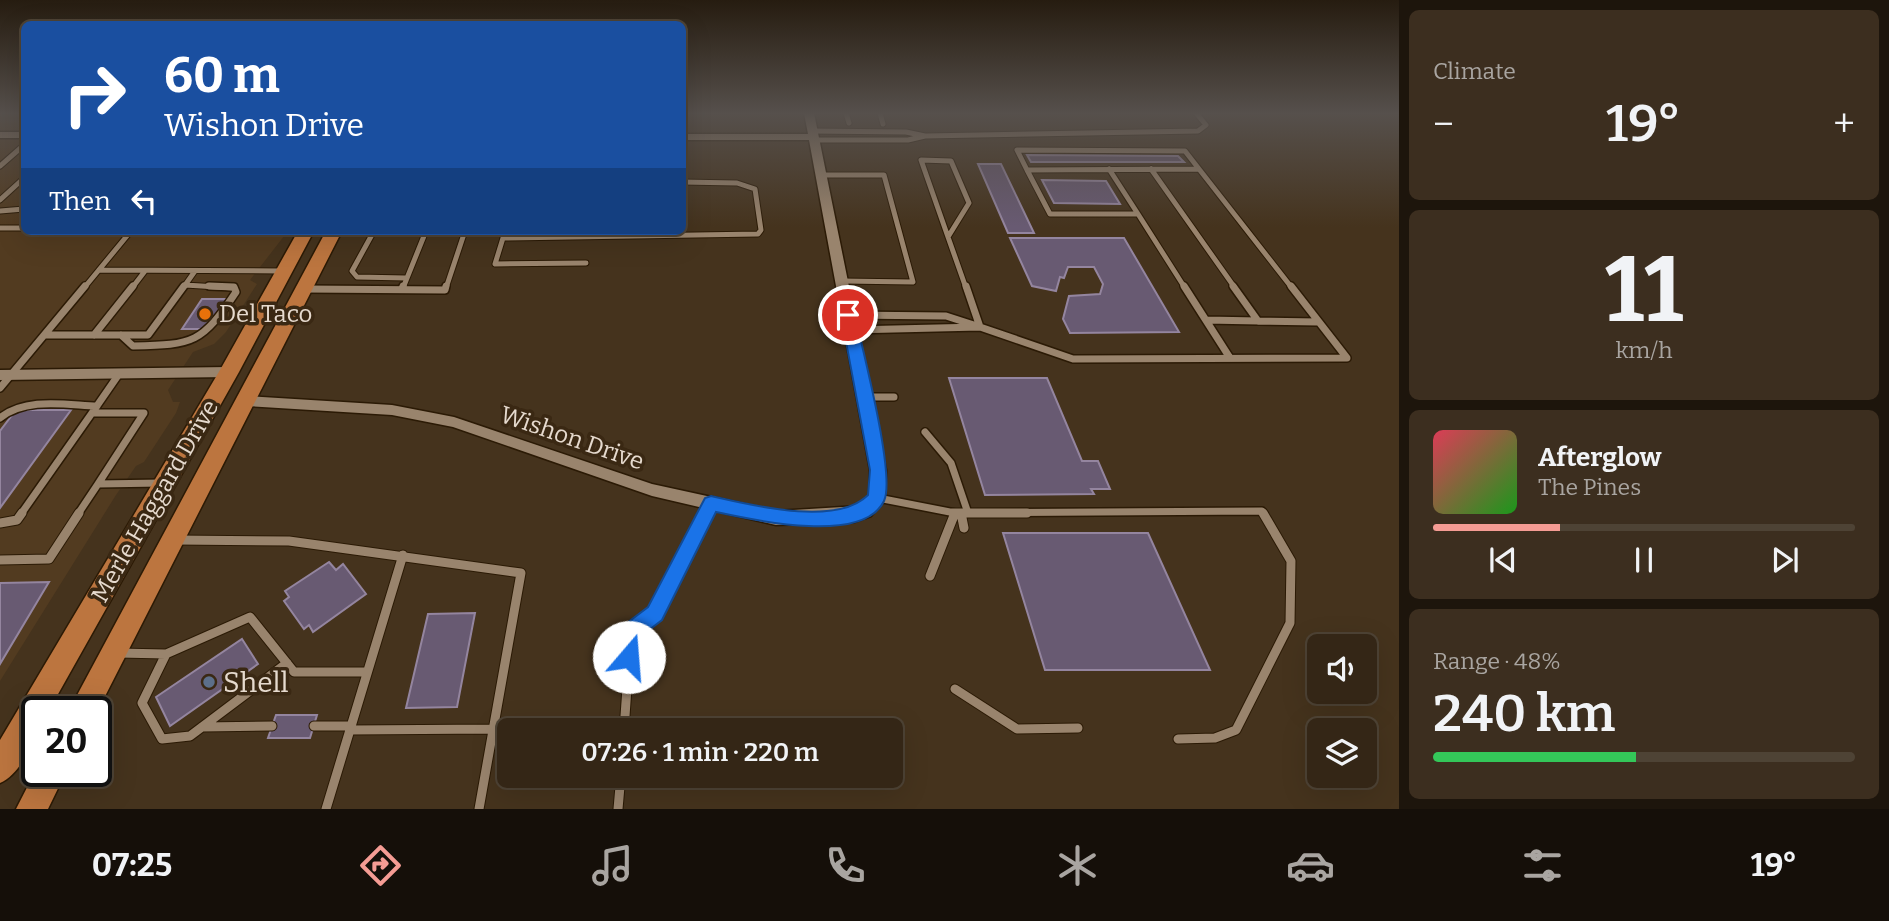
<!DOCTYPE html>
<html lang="en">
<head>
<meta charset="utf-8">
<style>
  :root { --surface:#342616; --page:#3c2e1f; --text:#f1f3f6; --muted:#a9a5a1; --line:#4e4335; --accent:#f59c94 }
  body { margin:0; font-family:Bitter,serif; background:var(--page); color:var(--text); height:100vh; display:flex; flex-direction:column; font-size:26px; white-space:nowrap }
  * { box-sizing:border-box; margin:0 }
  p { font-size:23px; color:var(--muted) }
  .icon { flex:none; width:38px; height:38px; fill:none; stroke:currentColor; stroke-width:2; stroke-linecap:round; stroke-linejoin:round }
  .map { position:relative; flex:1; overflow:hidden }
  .panel { display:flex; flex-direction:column; gap:10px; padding:10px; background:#1d150c; width:490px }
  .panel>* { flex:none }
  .banner { position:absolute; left:21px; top:21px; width:665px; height:214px; border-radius:10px; box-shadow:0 7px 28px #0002,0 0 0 2px var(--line); background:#1a4fa0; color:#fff; overflow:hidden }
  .controls { position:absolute; left:1307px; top:634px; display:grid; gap:14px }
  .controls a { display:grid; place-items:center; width:70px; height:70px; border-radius:10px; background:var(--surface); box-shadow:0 7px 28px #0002,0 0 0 2px var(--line); font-size:35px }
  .speed { position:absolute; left:21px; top:696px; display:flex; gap:14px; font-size:35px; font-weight:700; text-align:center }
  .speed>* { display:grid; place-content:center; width:91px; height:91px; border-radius:50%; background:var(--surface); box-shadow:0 7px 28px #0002,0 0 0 2px var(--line); line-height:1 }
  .speed .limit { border:4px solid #111; border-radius:10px; background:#fff; color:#111 }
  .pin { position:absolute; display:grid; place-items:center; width:60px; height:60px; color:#fff; margin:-30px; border:4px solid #fff; border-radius:50%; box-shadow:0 2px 7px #0007 }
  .me { position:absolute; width:77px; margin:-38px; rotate:18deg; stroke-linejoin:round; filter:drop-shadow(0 0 5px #0008) }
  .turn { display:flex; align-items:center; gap:24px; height:147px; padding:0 28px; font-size:32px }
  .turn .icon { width:91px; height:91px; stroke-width:2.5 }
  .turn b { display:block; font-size:49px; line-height:60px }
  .then { display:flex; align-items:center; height:66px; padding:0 28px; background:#0003; gap:14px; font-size:26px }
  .big { font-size:52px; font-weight:600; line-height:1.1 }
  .panel .tile { flex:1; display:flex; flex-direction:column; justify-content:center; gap:10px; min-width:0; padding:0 24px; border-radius:10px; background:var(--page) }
  .panel .dial { align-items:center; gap:0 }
  .dial b { font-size:91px; line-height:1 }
  .song { display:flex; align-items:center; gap:21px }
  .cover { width:84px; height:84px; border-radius:10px; background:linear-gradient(135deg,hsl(350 70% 55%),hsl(120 70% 35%)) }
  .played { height:7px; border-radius:4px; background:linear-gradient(90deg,var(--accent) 30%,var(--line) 30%) }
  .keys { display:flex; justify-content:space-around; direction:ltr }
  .heat { display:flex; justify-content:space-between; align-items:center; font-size:38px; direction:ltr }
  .charge { height:10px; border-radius:5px; background:linear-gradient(90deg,#34c759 48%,var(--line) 0) }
  .trip { position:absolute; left:497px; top:718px; width:406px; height:70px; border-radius:10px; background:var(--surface); box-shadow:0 7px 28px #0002,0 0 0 2px var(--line); font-weight:600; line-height:70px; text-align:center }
  .tabs { display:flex; height:112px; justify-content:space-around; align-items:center; background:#150f09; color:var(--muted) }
  .tabs .icon { width:49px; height:49px }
  .tabs .selected { color:var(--accent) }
  .tabs b { font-size:32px; color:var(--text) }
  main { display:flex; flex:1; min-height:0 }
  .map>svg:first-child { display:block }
  .built { fill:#523b20 }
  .building { fill:#685a72; stroke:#94859f; stroke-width:2 }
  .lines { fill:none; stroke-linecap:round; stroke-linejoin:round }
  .service-far2-casing { stroke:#2b1a05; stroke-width:7 }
  .service-far1-casing { stroke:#2b1a05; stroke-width:10 }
  .service-casing { stroke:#2b1a05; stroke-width:11 }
  .minor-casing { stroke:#2b1a05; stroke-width:3 }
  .primary-casing { stroke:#2b1a05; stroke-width:3 }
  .service-far2 { stroke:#99846d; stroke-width:5 }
  .service-far1 { stroke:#99846d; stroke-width:7 }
  .service { stroke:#99846d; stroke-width:9 }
  .minor { fill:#99846d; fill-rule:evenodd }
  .primary { fill:#bc753f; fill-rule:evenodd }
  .route { fill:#1a73e8; stroke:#114b97; stroke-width:2 }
  .food-dot { fill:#e8710a; stroke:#3a2813; stroke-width:2.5 }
  .service-dot { fill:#5c6f8a; stroke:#3a2813; stroke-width:2.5 }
  .labels { text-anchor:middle; stroke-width:7; stroke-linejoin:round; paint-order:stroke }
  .poi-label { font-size:24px; fill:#e6dace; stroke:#3a2813; text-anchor:start }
  .street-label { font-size:24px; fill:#e6dace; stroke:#3a2813 }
  .near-poi-label { font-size:28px; fill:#e6dace; stroke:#3a2813; text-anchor:start }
</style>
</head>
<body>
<main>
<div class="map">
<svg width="1399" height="809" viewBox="0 0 1399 809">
  <rect width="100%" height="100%" fill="#45331d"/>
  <path class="built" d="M0 113H24V231H288L250 280 257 284 226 332 214 344 193 352 168 390 173 402H180L176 413 144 462 136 466 116 495 0 681Z"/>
  <path class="building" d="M1027 155 1178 156 1184 162H1031Z
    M978 164H1001L1034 233H1008Z
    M1042 180 1106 181 1120 204 1054 203Z
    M1010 238H1124L1179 332 1070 333 1063 319 1069 296 1100 294 1103 284 1094 267H1068L1064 278 1060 277 1056 291 1032 286Z
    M202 299H227L207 329H182Z
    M949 378H1047L1082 461H1098L1110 489H1091L1094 494 985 495Z
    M16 410H71L0 508V431Z
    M1003 533H1148L1210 670H1045Z
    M329 562 336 570 343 564 366 594 313 632 309 625 304 629 284 601 289 597 285 591Z
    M49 582 0 664V583Z
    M475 613 457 707 406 708 428 614Z
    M242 639 258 664 170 726 156 697Z
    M276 715H317L310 738H268Z"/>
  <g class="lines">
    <g class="service-far2-casing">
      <path id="service-far2" d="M846 113 849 123
        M880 113 883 124
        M812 131 906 132 925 136 908 140H814
        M925 136 1198 131 1206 125 1196 113
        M921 160 951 161 969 203 948 237Z
        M0 166 24 145
        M1109 169 1138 214
        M1151 169 1235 288
        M1027 170 1017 150 1185 151 1199 169
        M820 175H884L913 282 842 281
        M0 200 24 178
        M0 211 24 209
        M0 228H24
        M374 231 352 271 357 277 406 278
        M505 231 503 238 758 234 761 230 755 189 737 183 682 182
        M948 237 966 288
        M503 238 495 264 586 263
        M99 270 283 271
        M185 285 234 288
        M84 288 131 231
        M132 288 145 271
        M183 288 195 271
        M403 288 426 231
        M446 288 465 231
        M1185 288 1138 214H1050L1027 170 1199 169 1292 288"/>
    </g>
    <g class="service-far1-casing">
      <path id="service-far1" d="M966 286 980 327 1073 359 1347 358 1291 286
        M1184 286 1230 358
        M1233 286 1258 321
        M304 289 445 290 446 286
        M402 289 403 286
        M848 315 946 316 980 327 851 330
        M1206 320 1318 322
        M45 335H148L184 286
        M94 335 133 286
        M121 335 133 346C194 345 202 343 236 292L234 287 209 286
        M119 374 92 413H144L98 484 162 483
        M0 388 85 286
        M864 397H894
        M0 418C26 397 66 405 97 406
        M925 432 951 463 968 513
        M878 498 955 513 1262 511 1264 514
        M21 514 92 413
        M78 514 98 484
        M705 514 711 503"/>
    </g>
    <g class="service-casing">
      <path id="service" d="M953 513H1027
        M961 513 964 528
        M0 523 17 520 22 513
        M175 540 289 541 521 573 479 809
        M0 560 49 559 79 513
        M930 576 955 513
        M118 653 166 654 250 617 294 672H367
        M166 654 142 703 162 739 190 736 287 663
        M955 689 1017 729 1078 728
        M314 726H351
        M202 727 272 726
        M350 730 493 729
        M624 730 631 632 655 614 706 513
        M1178 739 1215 738 1236 730 1290 623 1291 561 1263 513
        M326 809 403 555
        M618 809 621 775"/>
    </g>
    <g class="minor-casing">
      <path id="minor" d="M804 113H814L886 470 885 498 871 516 854 522 776 525 652 496 453 427 392 415 246 406 239 401 246 396 392 405 454 417 652 484 776 511 859 506 869 496 870 470 809 140H682V134H808Z
        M0 132H24V138H0Z
        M229 367 236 372 229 377 0 380V370Z"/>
    </g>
    <g class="primary-casing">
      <path id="primary" d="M298 231H314L239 372 48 712H37C37 736 23 773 0 783V740L220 370Z
        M326 231H342L96 714 68 712Z
        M37 768V772H66L48 809H16Z"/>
    </g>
    <use href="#service-far2" class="service-far2"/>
    <use href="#service-far1" class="service-far1"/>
    <use href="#service" class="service"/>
    <use href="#minor" class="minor"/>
    <use href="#primary" class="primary"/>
  </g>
  <linearGradient id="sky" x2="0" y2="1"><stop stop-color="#261c10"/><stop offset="0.5" stop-color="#56504c"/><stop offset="1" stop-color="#56504c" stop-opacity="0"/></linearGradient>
  <rect width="1399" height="227" fill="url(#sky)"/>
  <path class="route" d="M848 310 855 315C862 348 896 476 884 501 863 545 753 520 716 512L662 620 640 637 636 664 629 667 621 664 618 657 623 626 648 607 705 498 711 496C751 505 836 527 868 495L870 470 841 315Z"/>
  <circle class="food-dot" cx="205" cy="314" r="7"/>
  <circle class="service-dot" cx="209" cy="682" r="7"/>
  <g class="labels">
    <g class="poi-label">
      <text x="219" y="322">Del Taco</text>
    </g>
    <g class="street-label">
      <text transform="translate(572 438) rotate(19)" y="8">Wishon Drive</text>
      <text transform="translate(155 501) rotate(-60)" y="8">Merle Haggard Drive</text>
    </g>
    <g class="near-poi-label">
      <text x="223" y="692">Shell</text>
    </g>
  </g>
</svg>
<div class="controls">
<a><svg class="icon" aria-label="sound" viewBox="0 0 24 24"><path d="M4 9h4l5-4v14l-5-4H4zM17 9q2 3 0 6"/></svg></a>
<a><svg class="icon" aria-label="layers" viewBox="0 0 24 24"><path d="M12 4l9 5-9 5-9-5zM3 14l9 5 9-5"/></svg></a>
</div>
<div class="speed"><div class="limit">20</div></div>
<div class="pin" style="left:848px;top:315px;background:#d93025"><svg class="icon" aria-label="arrive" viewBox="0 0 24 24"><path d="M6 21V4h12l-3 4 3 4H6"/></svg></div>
<svg class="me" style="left:629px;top:657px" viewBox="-20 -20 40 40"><circle r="19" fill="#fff"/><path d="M0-13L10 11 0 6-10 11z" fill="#1a73e8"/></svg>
<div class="trip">07:26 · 1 min · 220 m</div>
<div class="banner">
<div class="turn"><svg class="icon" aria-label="right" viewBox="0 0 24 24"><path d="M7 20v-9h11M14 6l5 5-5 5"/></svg><div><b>60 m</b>Wishon Drive</div></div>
<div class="then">Then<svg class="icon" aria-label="left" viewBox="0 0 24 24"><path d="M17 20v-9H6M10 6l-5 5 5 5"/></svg></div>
</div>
</div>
<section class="panel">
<div class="tile"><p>Climate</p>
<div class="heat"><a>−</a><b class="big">19°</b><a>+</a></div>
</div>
<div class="tile dial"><b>11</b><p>km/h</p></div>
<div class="tile">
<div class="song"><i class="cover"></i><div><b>Afterglow</b><p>The Pines</p></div></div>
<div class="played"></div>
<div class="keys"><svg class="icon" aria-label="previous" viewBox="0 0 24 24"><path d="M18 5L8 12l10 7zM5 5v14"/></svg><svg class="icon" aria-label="pause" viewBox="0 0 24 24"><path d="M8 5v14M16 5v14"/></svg><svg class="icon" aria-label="next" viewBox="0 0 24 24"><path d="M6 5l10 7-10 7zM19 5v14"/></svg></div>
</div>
<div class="tile"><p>Range · 48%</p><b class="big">240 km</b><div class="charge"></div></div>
</section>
</main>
<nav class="tabs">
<b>07:25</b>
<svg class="icon selected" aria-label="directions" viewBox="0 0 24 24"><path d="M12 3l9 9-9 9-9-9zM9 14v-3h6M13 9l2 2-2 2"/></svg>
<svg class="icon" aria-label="music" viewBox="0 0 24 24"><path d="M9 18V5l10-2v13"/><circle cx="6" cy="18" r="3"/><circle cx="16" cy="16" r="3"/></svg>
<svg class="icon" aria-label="phone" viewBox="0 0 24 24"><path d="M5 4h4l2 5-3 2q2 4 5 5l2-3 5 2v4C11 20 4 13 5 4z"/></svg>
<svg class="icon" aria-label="climate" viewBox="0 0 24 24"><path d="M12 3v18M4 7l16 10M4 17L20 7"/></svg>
<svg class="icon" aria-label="car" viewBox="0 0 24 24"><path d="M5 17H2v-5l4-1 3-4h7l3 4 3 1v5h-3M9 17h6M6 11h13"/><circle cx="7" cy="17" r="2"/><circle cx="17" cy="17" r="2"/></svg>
<svg class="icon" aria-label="filters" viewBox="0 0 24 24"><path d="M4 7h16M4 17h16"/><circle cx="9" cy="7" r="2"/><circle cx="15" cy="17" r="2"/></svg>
<b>19°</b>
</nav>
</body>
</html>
